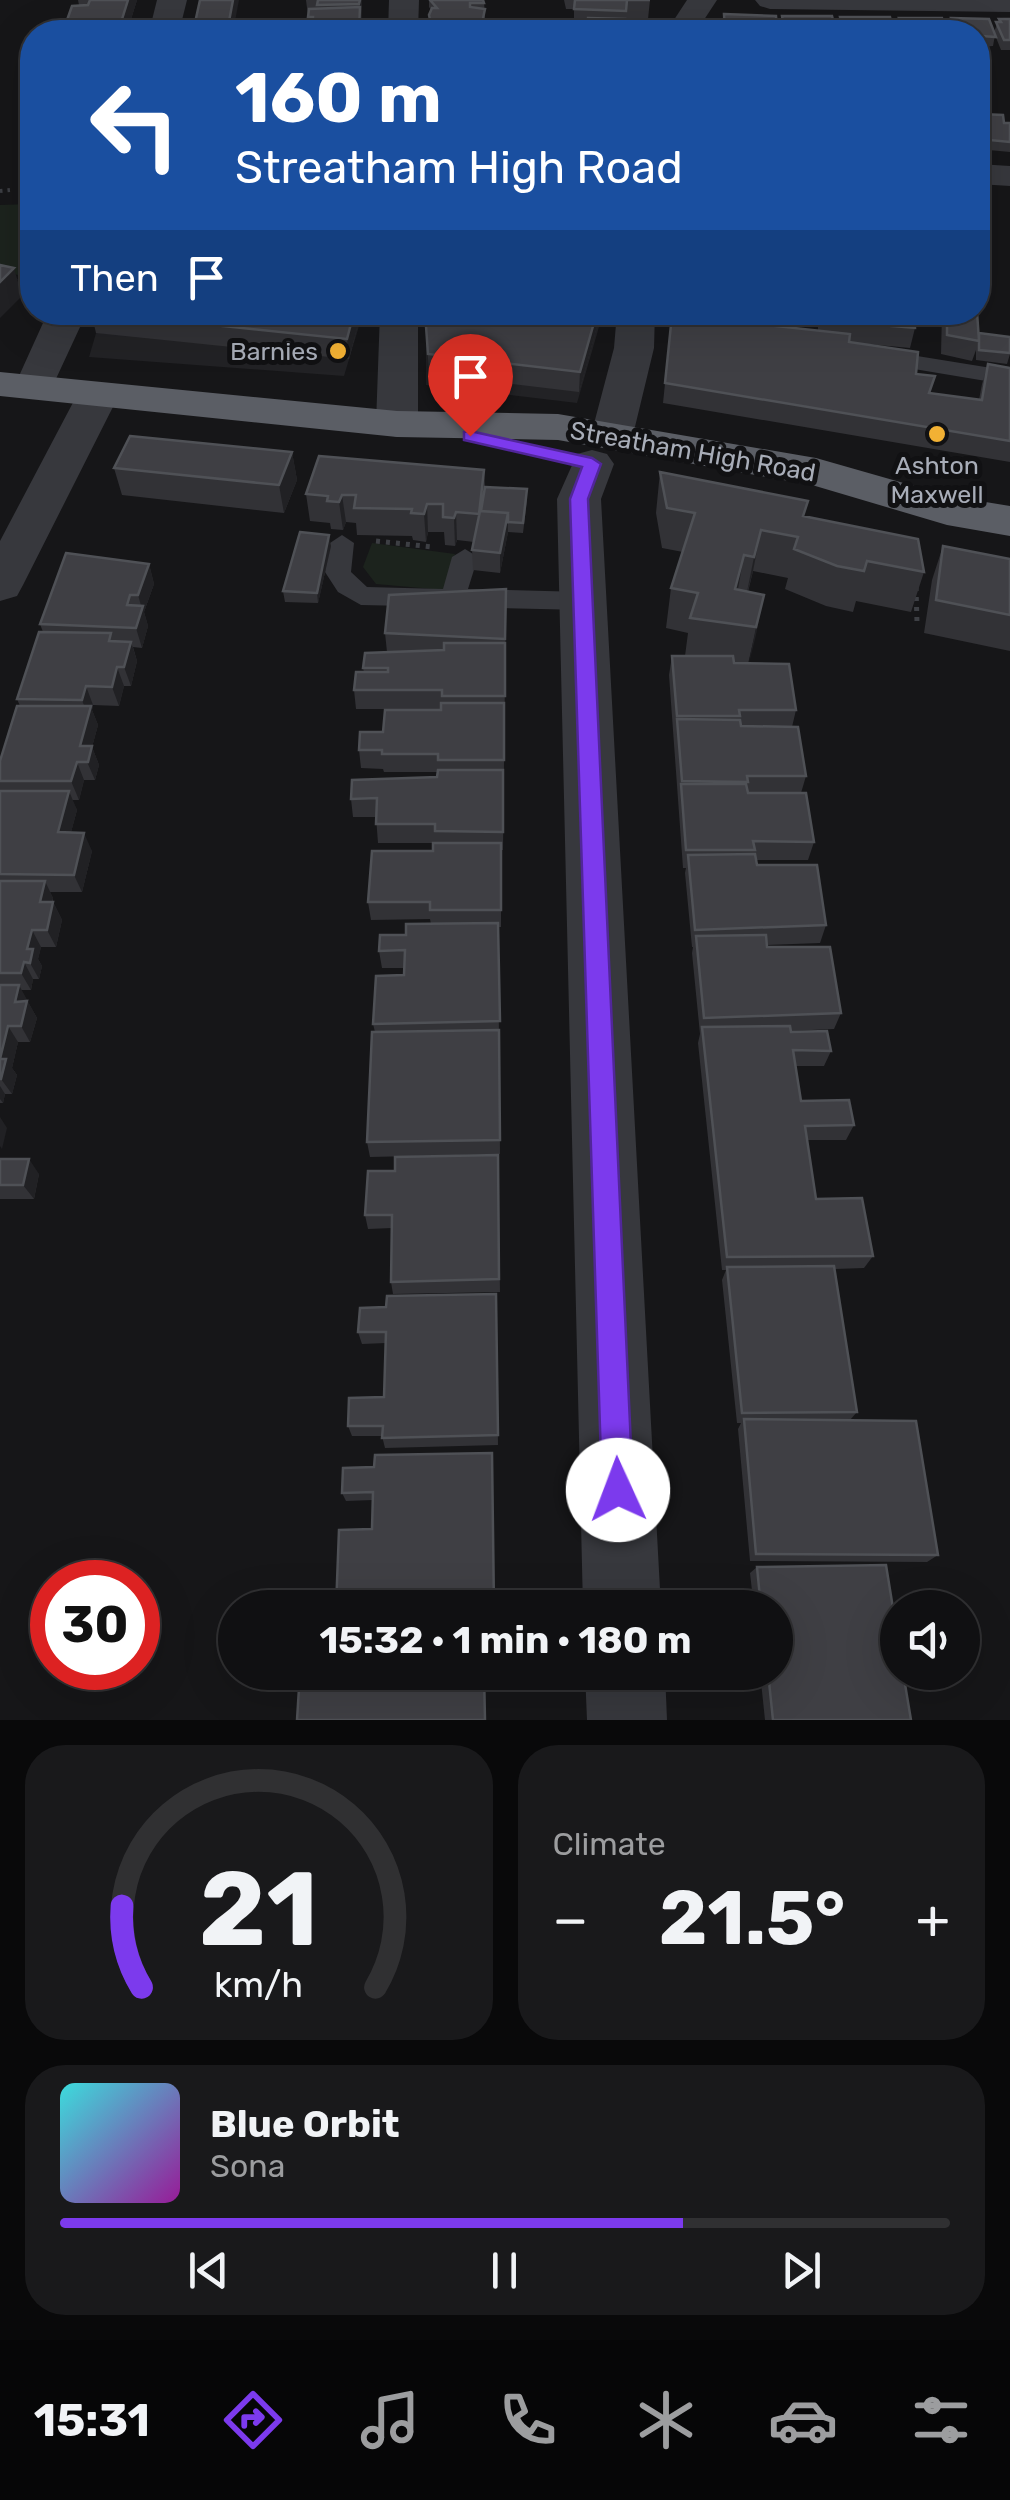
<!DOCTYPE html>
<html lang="en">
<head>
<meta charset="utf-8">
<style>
  :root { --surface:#101012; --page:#19191b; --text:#f1f3f6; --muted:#9c9d9f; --line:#303032; --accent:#7c3aed }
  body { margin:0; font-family:Rubik,sans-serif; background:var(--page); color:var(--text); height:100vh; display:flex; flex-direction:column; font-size:38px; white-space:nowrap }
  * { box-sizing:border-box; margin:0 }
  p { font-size:32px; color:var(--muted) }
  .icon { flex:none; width:55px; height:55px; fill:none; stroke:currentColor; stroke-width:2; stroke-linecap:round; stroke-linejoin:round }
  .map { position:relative; height:1720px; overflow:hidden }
  .sheet { display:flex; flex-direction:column; gap:25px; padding:25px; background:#09090a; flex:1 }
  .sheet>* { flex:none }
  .hud { position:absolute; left:20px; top:20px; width:970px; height:305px; border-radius:40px; box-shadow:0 10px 40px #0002,0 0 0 2px var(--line); background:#1a4fa0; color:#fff; overflow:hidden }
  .controls { position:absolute; left:880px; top:1590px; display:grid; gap:20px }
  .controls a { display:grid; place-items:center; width:100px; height:100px; border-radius:50%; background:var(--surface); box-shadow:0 10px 40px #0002,0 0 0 2px var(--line); font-size:50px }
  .speed { position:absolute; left:30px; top:1560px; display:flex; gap:20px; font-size:50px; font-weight:700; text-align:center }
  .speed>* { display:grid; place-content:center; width:130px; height:130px; border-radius:50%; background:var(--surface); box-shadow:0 10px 40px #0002,0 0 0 2px var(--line); line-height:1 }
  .speed .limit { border:15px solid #d22; background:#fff; color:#111 }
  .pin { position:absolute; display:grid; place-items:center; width:85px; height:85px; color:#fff; margin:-102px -42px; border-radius:50% 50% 50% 0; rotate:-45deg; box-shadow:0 0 10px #0007 }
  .pin .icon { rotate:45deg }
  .me { position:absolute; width:110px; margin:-55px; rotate:358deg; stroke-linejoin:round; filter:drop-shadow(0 0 8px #0008) }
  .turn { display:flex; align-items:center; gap:35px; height:210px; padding:0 50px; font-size:45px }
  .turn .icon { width:130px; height:130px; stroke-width:2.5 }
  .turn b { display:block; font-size:70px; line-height:85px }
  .then { display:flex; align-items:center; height:95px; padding:0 50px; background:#0003; gap:20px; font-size:38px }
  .big { font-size:75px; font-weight:700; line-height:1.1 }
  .sheet .card { flex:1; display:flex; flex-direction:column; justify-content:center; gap:15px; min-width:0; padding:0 35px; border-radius:40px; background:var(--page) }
  .sheet .dial { align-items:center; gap:0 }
  .dial svg { height:260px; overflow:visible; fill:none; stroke:var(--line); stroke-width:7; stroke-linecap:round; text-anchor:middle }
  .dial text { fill:var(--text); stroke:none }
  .song { display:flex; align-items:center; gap:30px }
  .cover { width:120px; height:120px; border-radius:15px; background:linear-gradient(135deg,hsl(180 70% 55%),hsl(300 70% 35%)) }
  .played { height:10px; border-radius:5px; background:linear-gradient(90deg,var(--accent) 70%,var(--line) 70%) }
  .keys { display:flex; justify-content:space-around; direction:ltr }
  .heat { display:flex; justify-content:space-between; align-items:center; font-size:55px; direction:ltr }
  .sheet .tiles { flex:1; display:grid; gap:25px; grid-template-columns:1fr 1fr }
  .card:last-child { grid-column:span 2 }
  .trip { position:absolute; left:218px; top:1590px; width:575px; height:100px; border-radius:50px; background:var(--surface); box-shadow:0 10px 40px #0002,0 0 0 2px var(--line); font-weight:700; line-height:100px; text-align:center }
  .tabs { display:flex; height:160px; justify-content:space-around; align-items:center; background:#060607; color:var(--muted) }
  .tabs .icon { width:70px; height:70px }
  .tabs .selected { color:var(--accent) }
  .tabs b { font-size:45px; color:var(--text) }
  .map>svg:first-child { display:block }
  .built { fill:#222225 }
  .green { fill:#1c231d }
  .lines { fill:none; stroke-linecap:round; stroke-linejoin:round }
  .path-far1 { stroke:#3d3f44; stroke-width:4; stroke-dasharray:2.5 5; stroke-linecap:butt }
  .path { stroke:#3d3f44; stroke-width:5; stroke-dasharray:4 6; stroke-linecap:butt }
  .service { fill:#37383d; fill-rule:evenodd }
  .minor { fill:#37383d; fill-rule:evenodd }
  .trunk { fill:#5b5e65; fill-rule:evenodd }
  .wall { fill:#323236 }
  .shaded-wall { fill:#212124 }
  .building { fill:#3f3f44; stroke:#4f5156; stroke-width:2.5 }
  .route { fill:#7c3aed; stroke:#51269a; stroke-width:2.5 }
  .poi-dot { fill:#f2b134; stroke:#111113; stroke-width:4 }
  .labels { text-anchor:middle; stroke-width:10; stroke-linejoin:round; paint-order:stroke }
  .far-poi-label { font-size:25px; fill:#a8adb8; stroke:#111113; text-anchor:end }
  .far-street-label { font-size:25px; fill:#a8adb8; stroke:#111113 }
</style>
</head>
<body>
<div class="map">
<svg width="1010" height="1720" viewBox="0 0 1010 1720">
  <rect width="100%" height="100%" fill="#161618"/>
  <path class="built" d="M304 312 362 316 344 376 89 357 102 313Z
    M503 312 603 313 577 403 426 385V319L499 318Z"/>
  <path class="green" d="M32 204V278L0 271V205Z
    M372 543 455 554 444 590 376 584 363 567Z"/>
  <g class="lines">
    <path class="path-far1" d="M0 191 10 190
      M0 276 27 284"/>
    <path class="path" d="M19 282 32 286
      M376 541 433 547
      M916 587 917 623"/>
    <path class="service" d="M880 350 1010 371V385L872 362 869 357Z
      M342 535 354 543 351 572 367 587 443 589 452 557 465 549 478 557 468 589 583 592 592 595 596 601 592 607 583 610 361 605 338 592 325 572 330 543Z"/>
    <path class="minor" d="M157 0H187L179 32H149Z
      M389 0H419L418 32H388Z
      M687 0H717L696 32H666Z
      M755 0H1010V12L770 9 760 6Z
      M978 164 1010 166V186L978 184Z
      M48 312H87L48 396 34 399 20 396 14 387Z
      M380 312H418V424L412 433 397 437 382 433 376 424Z
      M617 312H655L654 348 633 435 627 444 612 448 597 444 591 435 614 348Z
      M98 383 113 386 119 395 23 585 17 596 0 601V541L77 395 83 386Z
      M592 450 607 454 614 464 601 499 661 1608H583L557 499 577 454Z
      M585 1672H665L667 1720H587Z"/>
    <path class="trunk" d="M0 372 397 411 558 414 816 458 949 496 1010 506V536L947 525 812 485 558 440 397 437 0 396Z"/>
  </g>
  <path class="wall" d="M78 0H137L127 32H59L67 27 66 23 79 5Z
    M306 0H362L361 32H310Z
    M429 0H484L485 19 484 26 486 32H431L429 15 431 10 429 7Z
    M564 0H650L648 19 625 18 623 32H567L587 30V27H574V9H566Z
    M724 14 776 16 777 32H723Z
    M840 17 894 32H839L838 26Z
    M899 18 947 32H899L897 27Z
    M951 18 994 32 999 19H1010V50H1001L995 35 993 46 978 47V32H950L948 28Z
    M978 97 980 114 1004 123H1010V152L978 149Z
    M91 312H359L357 313 358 324 349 359 96 333Z
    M425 312 446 319 531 325 535 312H601L579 392 429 374Z
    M679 312H760L759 318H747L746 323 818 331V312H914L915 328 910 348 867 344 916 374 930 394 979 400 982 384 988 364 1010 368V462L663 403 672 315 679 316Z
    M942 312H977L978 335 1010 337V354L1007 364 976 360V350L972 361 941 354Z
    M292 452 297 480 284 513 122 495 114 468Z
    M484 470 485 487 527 500 523 533 508 532 500 573 473 570 472 550 474 542 457 540 455 546 445 545 444 532H428L426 542 413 540 412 536 357 535 356 523 346 522 343 530 331 529 330 523 310 521 306 494Z
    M660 472 804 516 924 572 911 612 856 601 853 612 826 606 785 589 788 578 753 571 748 592 764 595 748 664 796 710 792 727 806 776 801 793 814 842 808 860H756L757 865 826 925 820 943 767 945V947L841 1013 834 1029 790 1031 831 1051 824 1066H796L801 1101 854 1125 846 1140H807L816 1199 873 1256 864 1268 835 1269 857 1412 850 1420 938 1555 927 1562 750 1561 738 1429 741 1423H737L722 1280 726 1270H722L698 1043 700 1034 692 953 693 947H692L685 873 686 868H683L669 675 672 656H685L688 633 666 628 671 588 683 552 662 548 656 513Z
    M331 546 318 603 285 602 283 591Z
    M943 546 1010 559V651L924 633 932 580Z
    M149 564 154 584 144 612 148 626 142 648 133 647 137 661 131 686H124L119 706 93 705 92 710 98 725 92 747 99 765 95 780H84L79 800H72L77 810 71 832 92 851 82 892H50L53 898V902L62 920 56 947H41L38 959 42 966 39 979H33L31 990H21L37 1018 30 1042H18L12 1068 17 1075 12 1094H5L3 1103H0V761L20 706 17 699 43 632 40 624Z
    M506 589 503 850H501V927H498L500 1154 370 1157 367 1142 375 1032 373 1024 404 975 405 968H382L379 951 406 935 431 924 430 919 371 920 368 902 433 851 436 843H378L376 817H353L351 799 437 777V772H384L383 769 361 768 359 750 383 732 441 710V709H356L354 690 364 672 363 668 387 652 385 633Z
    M498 1155 500 1292 393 1294 391 1282 392 1228 368 1229 365 1215 395 1171Z
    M0 1159 39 1174 34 1199H0Z
    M496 1294 498 1445 385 1448 382 1436H352L348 1426 384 1397 386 1343 362 1344 358 1332 386 1307Z
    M374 1467 494 1608 372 1529 373 1500 346 1501 342 1493Z
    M757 1567 911 1720H765L760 1672H775V1608H754L750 1573Z"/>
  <path class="shaded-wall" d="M128 0H137L127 32H118Z
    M233 0H239L233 32H227Z
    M360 0H362L361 32H359Z
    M14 268 22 296 0 318V282Z
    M354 312H357L358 324 349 359 347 339Z
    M522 312H527L519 343V324Z
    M597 312H601L579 392 580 372Z
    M292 452 297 480 284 513 279 485Z
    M342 495 346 522 343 530 339 502Z
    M427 504 428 532 426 542 424 514Z
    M456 512 457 540 455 546 454 518Z
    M508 513V532L500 573V553Z
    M761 530 753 571 746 597 754 557Z
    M329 535 331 546 318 603 317 593Z
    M744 555 737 595 735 589Z
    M149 564 154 584 144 612 148 626 142 648 136 628 142 609 138 595Z
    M764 595 756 635 748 667 756 627Z
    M131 642 137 661 131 686 124 667Z
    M117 667 124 686 119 706 112 687Z
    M86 686 93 705 92 710 98 725 92 747 99 765 95 780 80 746 88 716 82 700Z
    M77 762 84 780 79 800 71 781Z
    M69 791 77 810 66 851 58 832Z
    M84 833 92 851 82 892 74 875Z
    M45 881 53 898 48 920 40 902Z
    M53 902 62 920 56 947 47 930Z
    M32 930 41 947 38 959 42 966 39 979 30 963 27 949Z
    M24 962 33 979 31 990 21 973Z
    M19 985 37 1018 30 1042 21 1026 15 1002Z
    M8 1026 18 1042 12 1068 17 1075 12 1094 1 1079 0 1059Z
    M0 1086 5 1094 3 1103 0 1099Z
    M0 1117 7 1128 2 1149 0 1146Z
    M29 1159 39 1174 34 1199 23 1185Z"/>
  <path class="building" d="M90 0H128L118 32H59L61 27H81L82 22 66 23 72 6 88 5Z
    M200 0H233L227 32H193Z
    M318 0H360L359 4 317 5Z
    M430 0H483L484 3H470V7L485 9 482 23 486 29 432 30 429 15 432 8H437Z
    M575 0H650H627L626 11 574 9Z
    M360 7 359 32H311L313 17H308L309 9Z
    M724 14 776 16 777 31 735 32V30H725Z
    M782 16H832L836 32H785Z
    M840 17H890L894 32H843Z
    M588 18 625 19 622 32H567L568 31 587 30Z
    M899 18H942L947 32H905Z
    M951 18 989 19 996 37 982 36 978 38V32H955Z
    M999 19H1010V40H1004L996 22H1001Z
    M978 97H979L981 130H978Z
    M980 114 1003 115 1004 123H1010V142L979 139 981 130Z
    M0 265 14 268 0 282Z
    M91 312 337 313 354 312 347 339Z
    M425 312H445V319L468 321 471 312H522L519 324 531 325 535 312H597L580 372 428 354Z
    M680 312H748V315L724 313V321L680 316Z
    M822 312H914L915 328 821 320Z
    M947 312H977L979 341 947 335Z
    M672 315 850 334 849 342 918 352 916 374 935 376 929 393 982 400 988 364 1010 368V441L665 383Z
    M979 333 1010 337V353L979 350Z
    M130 436 292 452 279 485 114 468Z
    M319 456 484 470 479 514 456 512 454 518 443 517V504H427L424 514 411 513 412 509 354 508 356 495H342L339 502 327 501 328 496 306 494Z
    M660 472 808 501 803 516 918 539 924 572 867 561 864 571 837 566 794 549 798 537 761 530 754 557 744 555 735 589 764 595 756 627 690 618 698 593 671 588 695 513 667 508Z
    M485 487 527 489 523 523 508 522V513L481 511Z
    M480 511 508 513 500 553 472 550Z
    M300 532 329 535 317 593 283 591Z
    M943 546 1010 559V615L936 600Z
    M66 553 149 564 138 595H130L127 605 143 606 136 628 40 624Z
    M506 589 505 639 385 633 389 595Z
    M39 632 111 633 109 641 131 642 124 667H117L112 687 86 686 82 700 17 699Z
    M444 643H505V696H442V690H354L356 672H388V668H363L365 653 444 650Z
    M672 656H733L734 663 789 664 796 710H739L740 716H677Z
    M441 703H504V760H438V754H382V750H359L360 732H383L385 710H441Z
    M17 706H91L80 746H92L88 762H77L71 781H0V761Z
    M677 719 740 720 741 726 798 727 806 776H747L748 782 682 781Z
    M438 770H503V832L435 831V824H376L377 798 351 799 352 780 437 777Z
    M681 784H746L748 793H806L814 842 753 841 755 850H686Z
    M0 791H69L58 832 84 833 74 875 0 874Z
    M433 843H501V910H430V902H368L372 851H433Z
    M755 854 757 865H817L826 925 695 930 688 855Z
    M0 881H45L40 902H53L47 930H32L27 949H33L30 963 24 962 21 973H0Z
    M498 923 500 1021 373 1024 376 976 404 975 405 950 379 951 380 935H406V924Z
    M766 935 767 947H830L841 1013 704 1018 696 936Z
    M0 985H19L15 1002 27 1001 21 1026H8L0 1059H6L1 1079H0Z
    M790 1026 791 1032 827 1031 831 1051 793 1050 801 1101 849 1100 854 1125 805 1126 816 1199 862 1198 873 1256 727 1257 702 1027Z
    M499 1030 500 1140 367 1142 372 1032Z
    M498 1155 499 1279 391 1282 392 1215H365L368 1171H395V1157Z
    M0 1159H29L23 1185H0Z
    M834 1266 857 1412 742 1413 727 1267Z
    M496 1294 498 1435 382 1438 383 1426H348L349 1398 384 1397 386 1332H358L360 1308 386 1307 387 1296Z
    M744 1419 916 1421 938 1555 756 1554Z
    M492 1453 494 1608H336L339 1530 372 1529 373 1492 342 1493 343 1468 374 1467 375 1455Z
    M886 1565 898 1639V1672H903L911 1720H773L768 1672H775V1608H761L757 1567Z
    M300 1672H356V1679H368L369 1672H484L485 1720H297Z"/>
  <path class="route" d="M470 431 592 458 601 464 588 499 633 1490 629 1501 618 1505 607 1501 602 1490 570 499 582 467 464 440V432Z"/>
  <g class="poi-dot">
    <circle cx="338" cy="351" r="10"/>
    <circle cx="937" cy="434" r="10"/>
  </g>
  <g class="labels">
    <g class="far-poi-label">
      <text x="318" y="360">Barnies</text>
      <text x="937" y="474" text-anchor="middle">Ashton<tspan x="937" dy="29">Maxwell</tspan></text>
    </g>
    <g class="far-street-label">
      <text transform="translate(693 451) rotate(10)" y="9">Streatham High Road</text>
    </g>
  </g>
</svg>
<div class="controls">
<a><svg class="icon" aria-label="sound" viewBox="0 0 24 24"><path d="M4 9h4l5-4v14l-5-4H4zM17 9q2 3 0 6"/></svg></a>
</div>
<div class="speed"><div class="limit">30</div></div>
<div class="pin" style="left:470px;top:436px;background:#d93025"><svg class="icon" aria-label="arrive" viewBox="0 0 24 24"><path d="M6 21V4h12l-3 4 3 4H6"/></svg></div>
<svg class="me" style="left:618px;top:1490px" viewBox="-20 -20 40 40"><circle r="19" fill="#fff"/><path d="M0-13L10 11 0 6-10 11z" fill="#7c3aed"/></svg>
<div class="trip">15:32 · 1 min · 180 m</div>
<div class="hud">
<div class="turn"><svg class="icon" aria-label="left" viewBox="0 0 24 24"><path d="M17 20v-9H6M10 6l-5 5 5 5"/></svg><div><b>160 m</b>Streatham High Road</div></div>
<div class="then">Then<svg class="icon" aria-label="arrive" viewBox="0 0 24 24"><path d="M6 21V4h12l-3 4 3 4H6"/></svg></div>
</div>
</div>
<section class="sheet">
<div class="tiles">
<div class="card dial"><svg viewBox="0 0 100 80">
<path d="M14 69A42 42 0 1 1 86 69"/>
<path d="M14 69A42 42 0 0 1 8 44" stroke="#7c3aed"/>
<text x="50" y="56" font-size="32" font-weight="700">21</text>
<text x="50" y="72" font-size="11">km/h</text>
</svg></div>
<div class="card"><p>Climate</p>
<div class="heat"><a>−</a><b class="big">21.5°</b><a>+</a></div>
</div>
<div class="card">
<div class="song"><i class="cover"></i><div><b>Blue Orbit</b><p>Sona</p></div></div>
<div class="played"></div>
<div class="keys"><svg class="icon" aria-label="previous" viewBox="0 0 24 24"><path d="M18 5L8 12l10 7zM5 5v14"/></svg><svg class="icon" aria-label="pause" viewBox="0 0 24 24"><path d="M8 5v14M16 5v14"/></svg><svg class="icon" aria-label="next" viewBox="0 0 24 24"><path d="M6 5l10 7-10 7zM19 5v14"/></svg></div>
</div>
</div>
</section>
<nav class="tabs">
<b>15:31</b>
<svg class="icon selected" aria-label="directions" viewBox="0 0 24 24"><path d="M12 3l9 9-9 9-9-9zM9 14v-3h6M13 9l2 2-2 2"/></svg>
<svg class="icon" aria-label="music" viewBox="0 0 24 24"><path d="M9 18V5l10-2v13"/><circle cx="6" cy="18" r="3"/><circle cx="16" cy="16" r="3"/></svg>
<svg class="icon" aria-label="phone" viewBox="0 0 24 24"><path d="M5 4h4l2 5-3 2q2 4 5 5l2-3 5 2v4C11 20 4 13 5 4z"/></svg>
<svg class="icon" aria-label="climate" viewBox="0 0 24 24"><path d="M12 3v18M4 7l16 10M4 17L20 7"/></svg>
<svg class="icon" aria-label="car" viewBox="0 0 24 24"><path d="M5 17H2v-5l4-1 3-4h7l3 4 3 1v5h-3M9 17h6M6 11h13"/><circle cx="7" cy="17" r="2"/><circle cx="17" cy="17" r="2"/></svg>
<svg class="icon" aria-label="filters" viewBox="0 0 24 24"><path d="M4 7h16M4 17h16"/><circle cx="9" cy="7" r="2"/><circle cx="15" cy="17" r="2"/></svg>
</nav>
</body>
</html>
